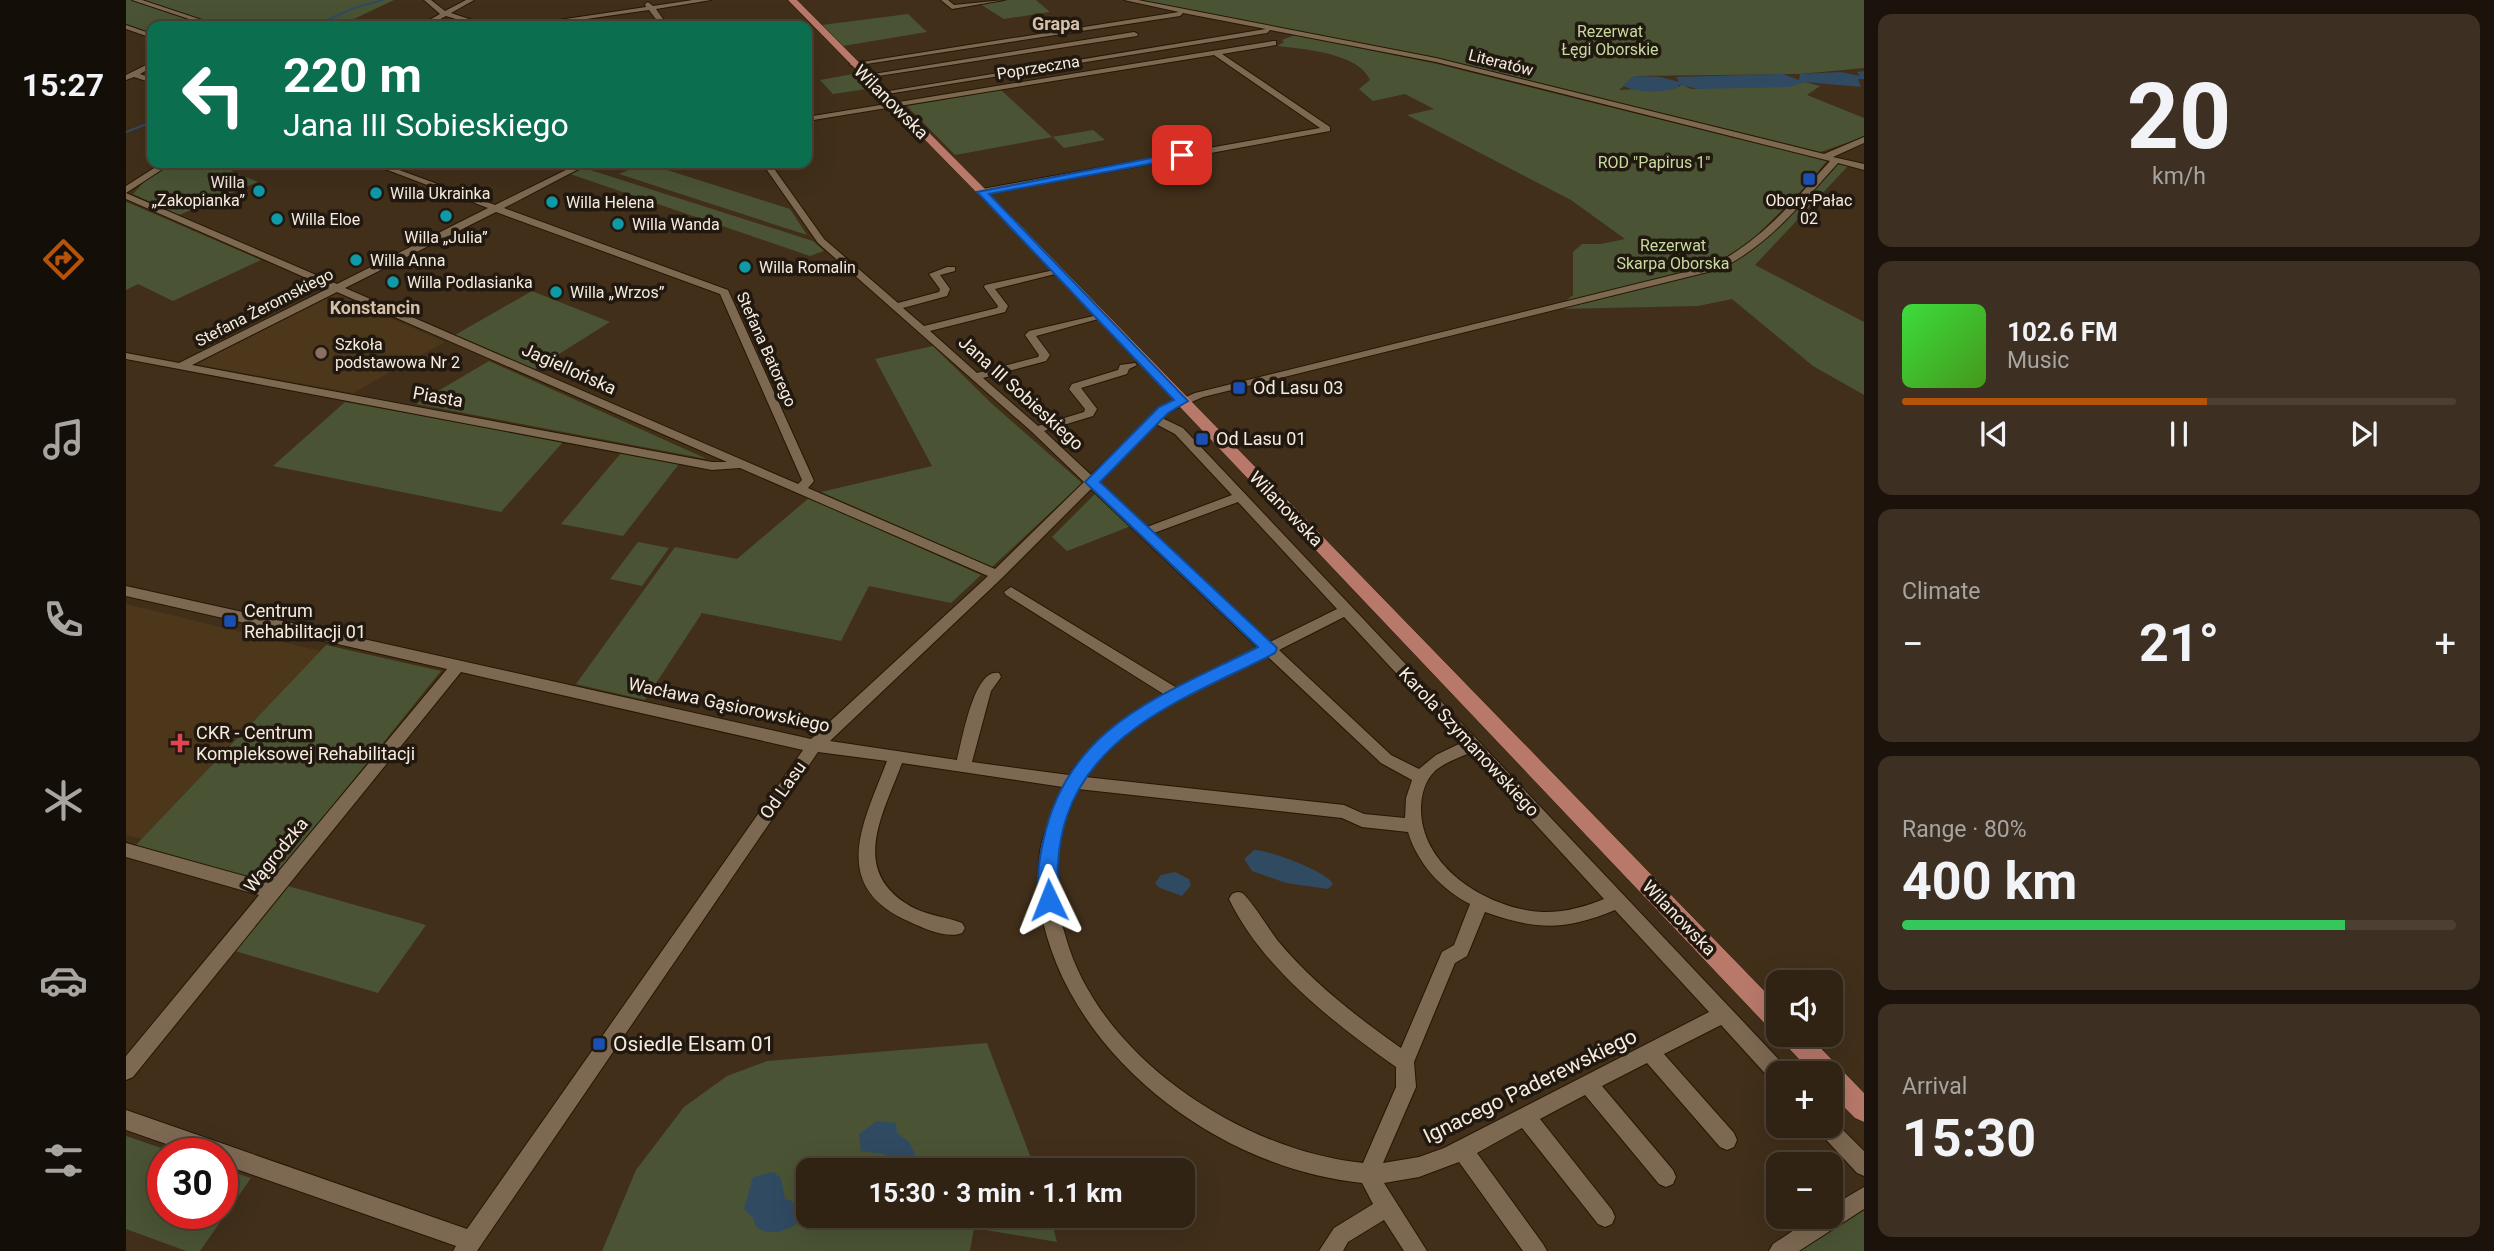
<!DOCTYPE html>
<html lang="en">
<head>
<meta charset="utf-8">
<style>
  :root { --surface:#312314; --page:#3d2f22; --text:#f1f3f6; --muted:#a8a4a0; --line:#4c4034; --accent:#b45309 }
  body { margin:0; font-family:Roboto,sans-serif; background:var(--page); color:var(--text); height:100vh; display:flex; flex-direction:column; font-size:26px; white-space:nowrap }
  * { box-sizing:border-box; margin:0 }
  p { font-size:23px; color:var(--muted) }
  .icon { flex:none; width:38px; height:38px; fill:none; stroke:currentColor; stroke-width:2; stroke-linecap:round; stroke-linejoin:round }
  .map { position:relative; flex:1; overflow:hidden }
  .panel { display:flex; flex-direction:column; gap:14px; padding:14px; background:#1b130b; width:630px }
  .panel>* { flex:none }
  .hud { position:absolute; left:21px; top:21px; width:665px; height:147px; border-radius:14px; box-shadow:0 7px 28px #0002,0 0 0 2px var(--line); background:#0b6e4f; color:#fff; overflow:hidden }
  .controls { position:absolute; left:1640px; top:970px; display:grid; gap:14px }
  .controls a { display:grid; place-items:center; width:77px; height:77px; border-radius:14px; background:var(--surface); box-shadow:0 7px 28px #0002,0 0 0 2px var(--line); font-size:35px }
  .speed { position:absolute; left:21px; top:1138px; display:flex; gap:14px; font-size:35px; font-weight:700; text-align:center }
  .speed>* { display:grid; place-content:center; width:91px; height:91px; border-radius:50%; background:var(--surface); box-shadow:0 7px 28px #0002,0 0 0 2px var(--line); line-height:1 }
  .speed .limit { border:10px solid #d22; background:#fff; color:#111 }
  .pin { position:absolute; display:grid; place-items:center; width:60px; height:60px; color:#fff; margin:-30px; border-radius:14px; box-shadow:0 4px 10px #0006 }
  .me { position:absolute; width:77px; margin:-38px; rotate:358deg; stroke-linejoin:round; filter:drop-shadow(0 0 5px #0008) }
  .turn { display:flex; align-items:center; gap:24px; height:147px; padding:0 21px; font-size:32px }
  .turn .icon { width:91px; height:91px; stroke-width:2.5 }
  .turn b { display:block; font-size:49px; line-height:60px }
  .big { font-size:52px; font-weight:700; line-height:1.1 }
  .panel .widget { flex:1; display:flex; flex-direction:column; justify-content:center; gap:10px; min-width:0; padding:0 24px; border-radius:14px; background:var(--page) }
  .panel .dial { align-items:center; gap:0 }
  .dial b { font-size:91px; line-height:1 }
  .song { display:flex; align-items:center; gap:21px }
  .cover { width:84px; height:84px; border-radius:10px; background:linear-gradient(135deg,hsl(120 70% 55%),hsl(100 70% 35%)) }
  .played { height:7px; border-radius:4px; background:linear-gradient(90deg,var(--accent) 55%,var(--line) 55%) }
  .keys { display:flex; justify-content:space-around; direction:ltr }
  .heat { display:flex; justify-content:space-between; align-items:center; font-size:38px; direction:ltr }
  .charge { height:10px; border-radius:5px; background:linear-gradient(90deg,#34c759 80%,var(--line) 0) }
  .trip { position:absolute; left:670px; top:1158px; width:399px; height:70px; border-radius:14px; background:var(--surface); box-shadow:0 7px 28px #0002,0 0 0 2px var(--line); font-weight:700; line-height:70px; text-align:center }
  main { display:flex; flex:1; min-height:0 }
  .menu { display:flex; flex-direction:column; width:126px; justify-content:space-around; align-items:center; background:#140e08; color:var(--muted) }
  .menu .icon { width:49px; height:49px }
  .menu .active { color:var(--accent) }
  .menu b { font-size:32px; color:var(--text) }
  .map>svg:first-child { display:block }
  .built { fill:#4d371b }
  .green { fill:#4a5434 }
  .water { fill:#304a62 }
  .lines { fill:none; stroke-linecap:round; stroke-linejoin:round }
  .stream { stroke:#304a62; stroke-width:2 }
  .minor-casing { stroke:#271703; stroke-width:2 }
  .major-casing { stroke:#271703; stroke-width:1 }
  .minor { fill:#7d6952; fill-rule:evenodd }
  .major { fill:#b8796b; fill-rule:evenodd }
  .route { fill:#1a73e8; stroke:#114b97; stroke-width:2 }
  .transit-dot { fill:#1a4fb4; stroke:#211910; stroke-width:2.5 }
  .culture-dot { fill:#0f9aa8; stroke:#211910; stroke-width:2.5 }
  .education-dot { fill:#8d6e63; stroke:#211910; stroke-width:2.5 }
  .health-dot { fill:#e0444e; stroke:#211910; stroke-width:2.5 }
  .labels { text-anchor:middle; stroke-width:7; stroke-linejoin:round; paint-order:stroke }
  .far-park-label { font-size:16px; fill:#c7da9f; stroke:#211910 }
  .far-street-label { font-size:16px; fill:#f6ebde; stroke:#211910 }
  .far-poi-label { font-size:16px; fill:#f6ebde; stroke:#211910; text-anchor:start }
  .far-quarter-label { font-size:18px; font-weight:bold; fill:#d6c0a7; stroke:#211910 }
  .street-label { font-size:18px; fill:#f6ebde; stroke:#211910 }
  .poi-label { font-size:18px; fill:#f6ebde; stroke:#211910; text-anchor:start }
  .near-poi-label { font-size:21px; fill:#f6ebde; stroke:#211910; text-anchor:start }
  .near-street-label { font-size:21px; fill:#f6ebde; stroke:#211910 }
</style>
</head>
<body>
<main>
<nav class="menu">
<b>15:27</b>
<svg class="icon active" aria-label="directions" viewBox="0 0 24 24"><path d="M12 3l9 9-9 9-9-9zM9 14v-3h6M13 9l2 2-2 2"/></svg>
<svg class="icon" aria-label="music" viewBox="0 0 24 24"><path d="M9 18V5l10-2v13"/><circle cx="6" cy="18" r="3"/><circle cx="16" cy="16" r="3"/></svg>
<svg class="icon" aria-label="phone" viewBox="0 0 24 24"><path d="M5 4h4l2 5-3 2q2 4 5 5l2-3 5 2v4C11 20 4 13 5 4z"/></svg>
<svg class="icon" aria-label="climate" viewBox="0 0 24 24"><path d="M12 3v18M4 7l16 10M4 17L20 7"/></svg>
<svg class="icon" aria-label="car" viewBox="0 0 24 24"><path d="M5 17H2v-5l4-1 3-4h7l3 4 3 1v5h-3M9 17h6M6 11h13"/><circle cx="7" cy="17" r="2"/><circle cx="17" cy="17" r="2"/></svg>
<svg class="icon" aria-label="filters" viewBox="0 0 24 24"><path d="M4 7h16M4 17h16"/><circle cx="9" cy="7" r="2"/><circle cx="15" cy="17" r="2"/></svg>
</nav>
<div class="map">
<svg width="1738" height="1251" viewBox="0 0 1738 1251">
  <rect width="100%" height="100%" fill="#412f1a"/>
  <path class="built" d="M208 293 319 342 227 393 69 364Z
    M0 604 194 651 16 839 0 835Z"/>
  <path class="green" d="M0 0H268L213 26H26V35L0 26Z
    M884 0H910L924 12 878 19 854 4Z
    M1015 0H1738V68L1674 74 1510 76 1493 90 1553 87 1555 84 1565 89 1679 82 1694 86 1681 95 1738 118V137L1694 152 1411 82Z
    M782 14 801 32 717 46 696 25Z
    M1169 35 1311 64 1701 161 1686 178H1681L1684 182 1617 249 1618 256 1711 164 1722 166 1629 265 1738 322V395L1687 366 1606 299 1572 306 1430 309 1447 295V252L1456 244H1475L1499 239 1445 200 1281 115 1308 109 1279 94 1247 101 1233 89 1244 80C1233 53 1177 49 1152 46L1158 42 1156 40Z
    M727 74 741 89 707 94 694 80Z
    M875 90 926 137 967 130 979 140 938 148 927 137 829 155 781 106Z
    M47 163H123L105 171 132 182 53 215 7 194 19 181Z
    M519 163 664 209 681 235 493 174Z
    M458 168 687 241 698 251 684 256 444 174Z
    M0 202 3 203 135 260 47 301 12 284 0 290Z
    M406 291 484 322 409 369 329 335Z
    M807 346 865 403 956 483 866 567 695 492 806 466 749 359Z
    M363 361 581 459 290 404Z
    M219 402 437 442 375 512 147 466Z
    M495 453 553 464 497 536 435 524Z
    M969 494 1005 526 941 551 926 537Z
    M683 498 855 575 825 603 743 586 715 641 576 613 519 700 450 684 549 547 611 559Z
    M512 542 543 548 516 586 484 579Z
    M200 645 315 671 144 883 9 846Z
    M162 886 300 925 252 993 109 951Z
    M861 1043 910 1171H682V1216H924L931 1242 848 1228 844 1251H476L510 1170 558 1107 601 1076 641 1061Z
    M0 1136 50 1153H37V1213H96V1169L125 1178 74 1251H60L0 1229Z
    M1738 1205V1251H1668Z"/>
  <path class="water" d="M1738 71V79H1732L1735 87 1679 82 1663 87 1573 89 1553 85 1552 88C1537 93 1512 93 1497 86L1507 76 1535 77 1553 82 1550 77 1657 74 1673 80 1674 74 1715 72 1734 76 1731 72Z
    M1128 850C1144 850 1202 872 1207 884L1202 889 1160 883 1126 871 1118 859Z
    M1049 872 1063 879 1065 885 1056 896 1034 888 1029 883 1035 875Z
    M751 1121 770 1123 771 1133 783 1142 789 1154 784 1165 774 1167 758 1154 735 1151 733 1134Z
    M647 1172 655 1178 659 1199 666 1201 678 1217 676 1221C660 1230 647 1238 630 1227L627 1218 618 1209 627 1177Z"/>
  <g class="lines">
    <path class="stream" d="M188 26 228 8 257 0
      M0 132 26 122"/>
    <g class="minor-casing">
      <path id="minor" d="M6 0H16L94 26H84Z
        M298 0H305L319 11 340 0H348L325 13 364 26H353L320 16 301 26H293L314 14Z
        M567 0H585L530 9 542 26H535L523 10 411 26H393L520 7 519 4 522 2 527 6Z
        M815 0H822L828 5 878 0 826 9Z
        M998 0H1012L1310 58 1698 154 1738 137V143L1707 157 1738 164V170L1712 163C1676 203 1643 245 1594 269L1077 397 1042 412 1036 418 1057 428 1659 1066 1661 1073H1652V1082L1645 1080 1595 1025 1538 1054 1608 1133 1611 1140 1608 1147 1601 1150 1594 1147 1521 1063 1476 1086 1547 1170 1550 1177 1547 1184 1540 1187 1533 1184 1459 1095 1414 1119 1486 1210 1489 1217 1486 1224 1479 1227 1472 1224 1396 1128 1351 1153 1417 1244 1421 1251H1397L1333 1162 1293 1177 1258 1183 1301 1251H1278L1258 1220 1222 1242 1217 1251H1193L1208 1228 1247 1204 1236 1183C1092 1169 938 1053 914 906 911 891 912 856 916 842 921 823 930 805 937 787L776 763C756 817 721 874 790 909 805 916 821 917 836 923L839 928 836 933C821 939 799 929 784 922 701 886 738 822 761 761L692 752 351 1251H327L330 1246 96 1164V1153H66L0 1130V1110L341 1229 677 750 335 672 7 1077 0 1080V1056L133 895 0 857V843L143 883 321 669 0 596V586L685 739 862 576 614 468 586 470 0 359V353L53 363 203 288 0 199V193L211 284 362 208 243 163H254L369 205 454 163H464L378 208 602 290 688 481 682 488 869 569 958 482 906 432 692 243 636 163H644L698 239 772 303 813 292 814 289 803 274 821 267H829V271L814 275 824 289 821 296 777 308 798 326 871 308 872 306 858 287 859 285 933 269V273L869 289 882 306 879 312 804 331 851 373 912 357 913 355 899 335 903 331 976 314V318L910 336 924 355 920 361 857 378 912 426 958 412 959 409 943 389 946 384 992 370 994 365 1009 363 1011 365 1003 369 1001 374 955 388 971 409 967 416 918 431 965 475 1034 408 1069 393 1587 265C1635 241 1668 201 1704 161L1310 62 1144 30 1141 33 755 95 751 93 1140 29 1057 13 1054 16 727 66 723 64 1053 12ZM370 212 594 294 676 480 672 484 219 288ZM211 292 601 462H586L66 365ZM1030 424 1049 434 1106 495 1021 527 972 482ZM965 489 1132 648 1051 688 885 587 878 592 880 595 1039 695C1000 715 968 739 943 775L846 762 865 691 875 677 873 673C848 667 836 741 831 760L704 741 876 578ZM1112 502 1211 609 1144 642 1028 533ZM1218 617 1335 743 1310 755 1293 769 1265 755 1153 650ZM1141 656 1255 763 1286 780 1280 798 1279 818 1238 814 1218 805 959 777C1000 716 1078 688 1141 656ZM1344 753 1478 899C1458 907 1437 913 1416 912 1363 909 1295 868 1295 809 1295 795 1299 780 1310 770 1320 762 1332 758 1344 753ZM952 789 1216 818 1236 827 1282 832C1291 863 1316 890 1344 904L1328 945 1316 952 1275 1048C1231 1017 1187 983 1152 941 1145 932 1123 897 1116 893 1112 891 1110 892 1106 894L1103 899C1136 968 1209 1024 1270 1067V1087L1237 1163C1117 1151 974 1058 940 938 937 926 931 914 930 902 929 884 929 861 932 843 935 825 946 806 952 789ZM1489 910 1583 1012 1318 1148 1293 1157 1257 1163 1290 1087 1288 1062 1329 963 1341 956 1359 912C1409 930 1439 931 1489 910Z
        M0 25 26 34V38L0 29Z
        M1008 32 1012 34 1011 36 739 78 735 76Z
        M1147 41H1150V45L1096 54 1204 127V131L856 195 851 192 856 189 1194 128 1088 55 681 121V117Z
        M26 62V67L14 74 26 78V83L8 77 0 80V75Z
        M36 163H46L0 193V186Z
        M1704 1117 1738 1151V1176L1731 1173 1693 1132 1690 1125H1704Z
        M1738 1187V1209L1673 1251H1643L1647 1244 1689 1216H1704V1207Z"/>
    </g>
    <g class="major-casing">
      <path id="major" d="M662 0H671L860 190 1652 1005V1032L1644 1029 852 194Z
        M1653 1034H1681L1738 1093V1122L1729 1118 1704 1093V1073H1686L1657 1042Z"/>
    </g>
    <use href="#minor" class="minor"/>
    <use href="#major" class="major"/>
  </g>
  <path class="route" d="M1056 152 1060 157 863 194 1062 401 1042 413 974 482 1151 648 1149 653C1072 693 971 726 941 816 936 830 933 849 932 863 930 877 936 893 930 905L923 908 916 905C908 888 913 861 917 842 941 725 1036 696 1132 647L959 482 1033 407 1048 400 851 192Z"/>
  <g class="transit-dot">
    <rect x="1676" y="172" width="14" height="14" rx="3.5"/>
    <rect x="1106" y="381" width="14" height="14" rx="3.5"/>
    <rect x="1069" y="432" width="14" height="14" rx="3.5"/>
    <rect x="97" y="614" width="14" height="14" rx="3.5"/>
    <rect x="466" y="1037" width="14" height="14" rx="3.5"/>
  </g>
  <g class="culture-dot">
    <circle cx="133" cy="191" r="7"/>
    <circle cx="250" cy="193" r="7"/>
    <circle cx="426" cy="202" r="7"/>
    <circle cx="320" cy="216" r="7"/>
    <circle cx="151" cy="219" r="7"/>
    <circle cx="492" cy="224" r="7"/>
    <circle cx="230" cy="260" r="7"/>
    <circle cx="619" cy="267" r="7"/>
    <circle cx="267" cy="282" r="7"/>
    <circle cx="430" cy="292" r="7"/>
  </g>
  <circle class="education-dot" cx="195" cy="353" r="7"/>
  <path class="health-dot" d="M50.5 732.5h7v7h7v7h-7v7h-7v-7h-7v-7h7z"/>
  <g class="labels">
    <g class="far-park-label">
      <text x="1484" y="37">Rezerwat<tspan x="1484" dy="18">Łęgi Oborskie</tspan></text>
      <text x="1528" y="168">ROD "Papirus 1"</text>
      <text x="1547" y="251">Rezerwat<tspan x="1547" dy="18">Skarpa Oborska</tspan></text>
    </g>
    <g class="far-street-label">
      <text transform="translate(1375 62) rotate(14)" y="6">Literatów</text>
      <text transform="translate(912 67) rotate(-9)" y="6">Poprzeczna</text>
      <text transform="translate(138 307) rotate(-27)" y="6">Stefana Żeromskiego</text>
      <text transform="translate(641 349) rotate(66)" y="6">Stefana Batorego</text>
    </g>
    <g class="far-poi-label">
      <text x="119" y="188" text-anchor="end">Willa<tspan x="119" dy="18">„Zakopianka”</tspan></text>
      <text x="264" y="199">Willa Ukrainka</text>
      <text x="1683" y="206" text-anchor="middle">Obory-Pałac<tspan x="1683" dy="18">02</tspan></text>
      <text x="440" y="208">Willa Helena</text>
      <text x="165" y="225">Willa Eloe</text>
      <text x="506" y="230">Willa Wanda</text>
      <text x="320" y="243" text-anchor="middle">Willa „Julia”</text>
      <text x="244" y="266">Willa Anna</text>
      <text x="633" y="273">Willa Romalin</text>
      <text x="281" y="288">Willa Podlasianka</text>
      <text x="444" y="298">Willa „Wrzos”</text>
      <text x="209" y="350">Szkoła<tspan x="209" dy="18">podstawowa Nr 2</tspan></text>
    </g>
    <g class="far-quarter-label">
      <text x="930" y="30">Grapa</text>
      <text x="249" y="314">Konstancin</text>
    </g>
    <g class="street-label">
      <text transform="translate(765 102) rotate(45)" y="6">Wilanowska</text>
      <text transform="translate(443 369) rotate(24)" y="6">Jagiellońska</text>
      <text transform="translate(895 393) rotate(42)" y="6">Jana III Sobieskiego</text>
      <text transform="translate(312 397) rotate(10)" y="6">Piasta</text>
      <text transform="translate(1160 509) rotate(46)" y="6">Wilanowska</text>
      <text transform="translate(603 705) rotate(12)" y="6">Wacława Gąsiorowskiego</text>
      <text transform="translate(1343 742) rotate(47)" y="6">Karola Szymanowskiego</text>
      <text transform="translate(657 790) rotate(-55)" y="6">Od Lasu</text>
      <text transform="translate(150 855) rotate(-51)" y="6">Wągrodzka</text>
      <text transform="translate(1553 918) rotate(46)" y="6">Wilanowska</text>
    </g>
    <g class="poi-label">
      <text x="1127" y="394">Od Lasu 03</text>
      <text x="1090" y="445">Od Lasu 01</text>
      <text x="118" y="617">Centrum<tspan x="118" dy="21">Rehabilitacji 01</tspan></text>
      <text x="70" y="739">CKR - Centrum<tspan x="70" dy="21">Kompleksowej Rehabilitacji</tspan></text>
    </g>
    <g class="near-poi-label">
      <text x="487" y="1051">Osiedle Elsam 01</text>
    </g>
    <g class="near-street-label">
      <text transform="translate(1404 1086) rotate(-26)" y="7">Ignacego Paderewskiego</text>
    </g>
  </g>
</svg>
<div class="controls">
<a><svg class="icon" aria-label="sound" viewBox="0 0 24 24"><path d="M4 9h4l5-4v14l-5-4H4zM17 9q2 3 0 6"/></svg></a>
<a>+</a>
<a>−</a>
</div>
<div class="speed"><div class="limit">30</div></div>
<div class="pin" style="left:1056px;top:155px;background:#d93025"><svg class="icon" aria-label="arrive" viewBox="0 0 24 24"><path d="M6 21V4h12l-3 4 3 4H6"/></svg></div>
<svg class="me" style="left:923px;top:900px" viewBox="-20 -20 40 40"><path d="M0-17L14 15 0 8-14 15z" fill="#1a73e8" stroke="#fff" stroke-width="4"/></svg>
<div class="trip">15:30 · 3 min · 1.1 km</div>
<div class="hud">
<div class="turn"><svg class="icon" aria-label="left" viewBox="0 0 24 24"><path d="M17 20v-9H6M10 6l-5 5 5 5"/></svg><div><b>220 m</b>Jana III Sobieskiego</div></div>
</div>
</div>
<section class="panel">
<div class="widget dial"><b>20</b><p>km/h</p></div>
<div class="widget">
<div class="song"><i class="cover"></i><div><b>102.6 FM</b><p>Music</p></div></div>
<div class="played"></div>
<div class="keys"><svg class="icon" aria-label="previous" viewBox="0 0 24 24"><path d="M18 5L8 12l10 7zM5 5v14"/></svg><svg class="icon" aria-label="pause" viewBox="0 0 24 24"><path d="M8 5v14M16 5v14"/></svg><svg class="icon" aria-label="next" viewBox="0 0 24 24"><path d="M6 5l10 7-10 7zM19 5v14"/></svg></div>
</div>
<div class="widget"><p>Climate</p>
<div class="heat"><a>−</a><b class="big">21°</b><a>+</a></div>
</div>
<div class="widget"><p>Range · 80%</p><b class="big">400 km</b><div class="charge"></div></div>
<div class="widget"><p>Arrival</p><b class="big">15:30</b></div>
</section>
</main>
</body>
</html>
